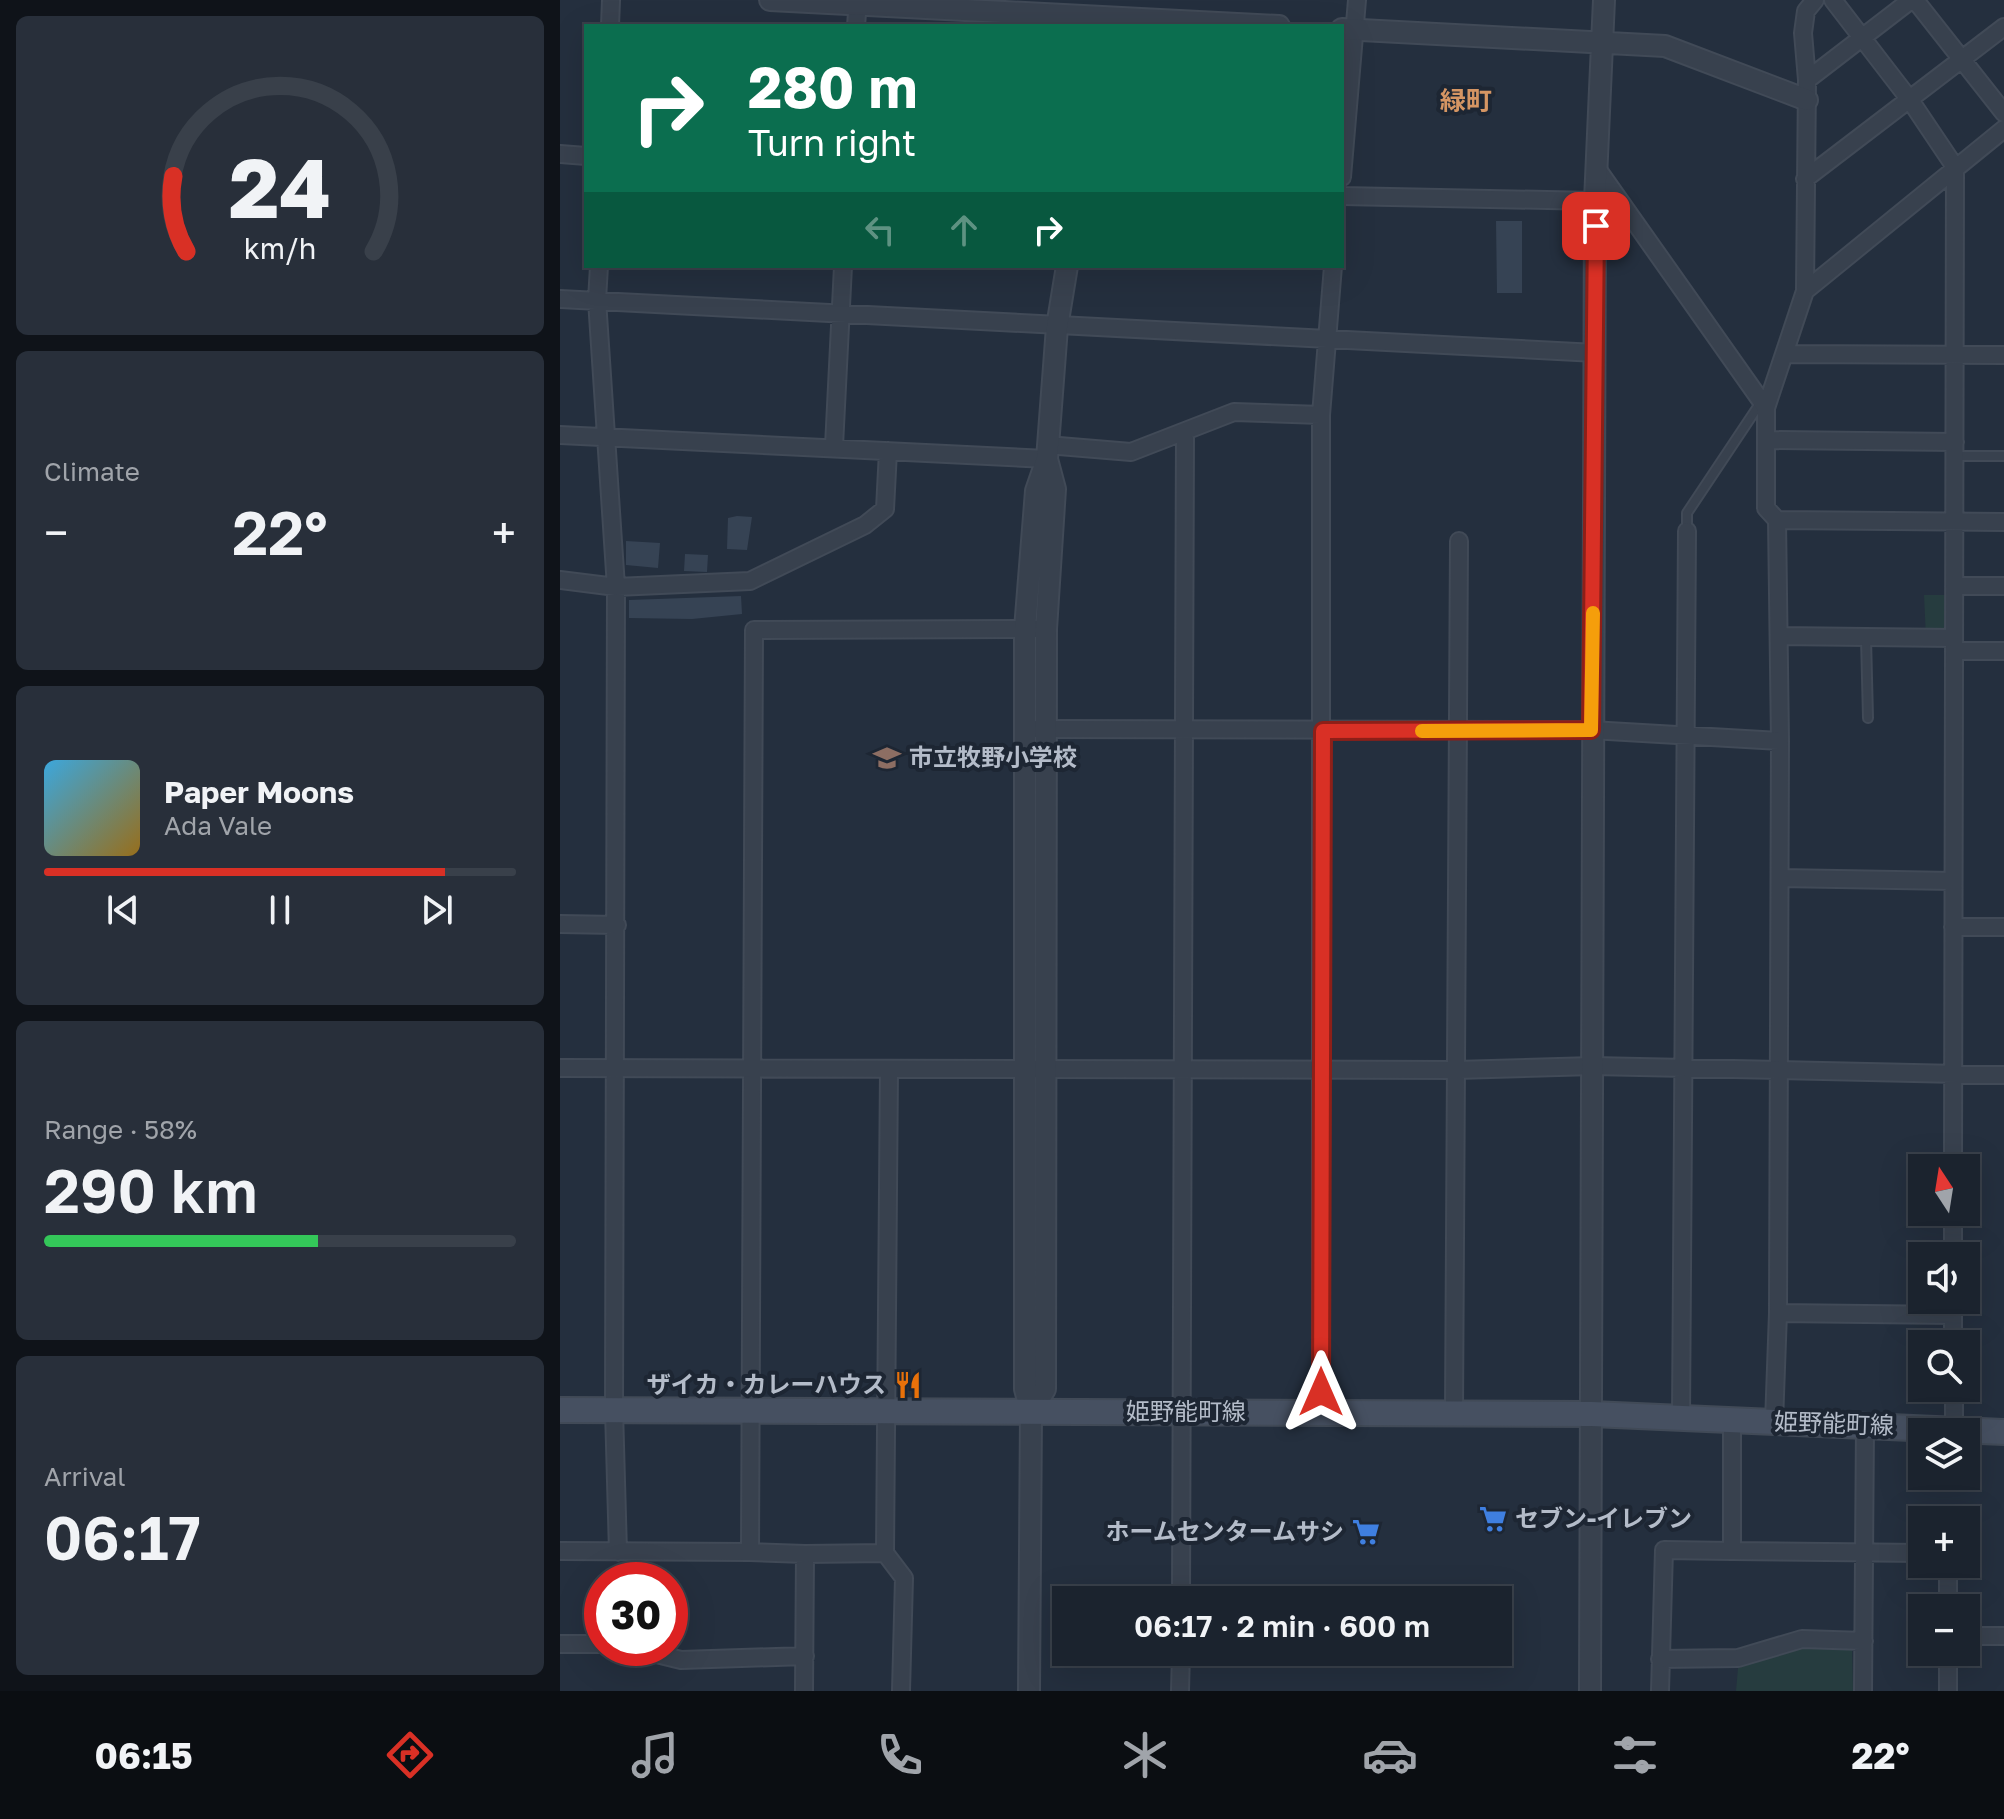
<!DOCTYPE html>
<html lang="en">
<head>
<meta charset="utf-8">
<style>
  :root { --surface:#1b232e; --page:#282f3a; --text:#f1f3f6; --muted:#a0a4aa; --line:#39404a; --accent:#d93025 }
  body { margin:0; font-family:"Golos Text","Noto Sans JP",sans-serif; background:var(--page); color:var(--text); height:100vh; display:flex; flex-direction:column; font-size:30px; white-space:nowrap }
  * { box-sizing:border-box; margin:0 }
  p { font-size:26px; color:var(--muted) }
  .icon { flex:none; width:44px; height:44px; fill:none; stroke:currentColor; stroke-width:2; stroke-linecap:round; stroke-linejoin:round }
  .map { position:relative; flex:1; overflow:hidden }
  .details { display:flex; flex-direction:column; gap:16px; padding:16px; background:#0f1319; width:560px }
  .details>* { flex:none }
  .top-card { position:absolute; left:24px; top:24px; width:760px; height:244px; border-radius:0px; box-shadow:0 8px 32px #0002,0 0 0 2px var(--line); background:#0b6e4f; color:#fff; overflow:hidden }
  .needle { width:52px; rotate:348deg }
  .fabs { position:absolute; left:1348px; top:1154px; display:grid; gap:16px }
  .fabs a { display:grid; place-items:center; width:72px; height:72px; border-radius:0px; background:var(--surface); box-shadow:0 8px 32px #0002,0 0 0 2px var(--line); font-size:40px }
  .speed { position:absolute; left:24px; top:1562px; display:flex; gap:16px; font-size:40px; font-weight:700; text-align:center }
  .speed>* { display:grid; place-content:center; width:104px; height:104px; border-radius:50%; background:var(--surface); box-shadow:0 8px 32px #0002,0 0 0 2px var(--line); line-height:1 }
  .speed .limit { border:12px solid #d22; background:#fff; color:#111 }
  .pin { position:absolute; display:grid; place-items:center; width:68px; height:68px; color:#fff; margin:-34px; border-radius:16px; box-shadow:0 4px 12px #0006 }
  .me { position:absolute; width:88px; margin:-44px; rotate:0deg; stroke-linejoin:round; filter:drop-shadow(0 0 6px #0008) }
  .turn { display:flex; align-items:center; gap:28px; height:168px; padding:0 32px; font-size:36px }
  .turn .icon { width:104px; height:104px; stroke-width:2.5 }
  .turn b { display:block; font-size:56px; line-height:68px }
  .lanes { display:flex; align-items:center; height:76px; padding:0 32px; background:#0003; justify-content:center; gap:40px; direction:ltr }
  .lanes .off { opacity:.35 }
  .big { font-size:60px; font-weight:600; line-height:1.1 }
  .details .card { flex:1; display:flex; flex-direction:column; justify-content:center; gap:12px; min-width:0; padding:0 28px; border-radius:12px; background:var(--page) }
  .details .dial { align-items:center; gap:0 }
  .dial svg { height:208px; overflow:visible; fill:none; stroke:var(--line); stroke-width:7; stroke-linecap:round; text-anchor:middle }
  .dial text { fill:var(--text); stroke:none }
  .song { display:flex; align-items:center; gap:24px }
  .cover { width:96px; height:96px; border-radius:12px; background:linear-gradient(135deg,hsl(200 70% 55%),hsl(40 70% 35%)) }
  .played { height:8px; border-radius:4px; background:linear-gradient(90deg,var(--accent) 85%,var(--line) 85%) }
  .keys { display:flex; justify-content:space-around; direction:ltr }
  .heat { display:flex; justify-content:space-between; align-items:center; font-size:44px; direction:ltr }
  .charge { height:12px; border-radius:6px; background:linear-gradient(90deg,#34c759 58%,var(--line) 0) }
  .trip { position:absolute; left:492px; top:1586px; width:460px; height:80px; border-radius:0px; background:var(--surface); box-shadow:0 8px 32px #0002,0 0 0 2px var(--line); font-weight:600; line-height:80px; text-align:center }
  .menu { display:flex; height:128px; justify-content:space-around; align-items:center; background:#0b0e12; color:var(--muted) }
  .menu .icon { width:56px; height:56px }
  .menu .on { color:var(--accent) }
  .menu b { font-size:36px; color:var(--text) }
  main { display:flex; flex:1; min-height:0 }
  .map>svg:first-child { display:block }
  .green { fill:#263c3f }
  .building { fill:#364354 }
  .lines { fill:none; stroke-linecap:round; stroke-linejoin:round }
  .service-casing { stroke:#414a57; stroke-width:12 }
  .minor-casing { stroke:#414a57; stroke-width:20 }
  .tertiary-casing { stroke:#414a57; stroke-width:24 }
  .secondary-casing { stroke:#414a57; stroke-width:28 }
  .service { stroke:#38414e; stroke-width:8 }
  .minor { stroke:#38414e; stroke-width:16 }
  .tertiary { stroke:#38414e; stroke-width:20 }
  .secondary { stroke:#465061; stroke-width:24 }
  .route-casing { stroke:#8d1f18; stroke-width:20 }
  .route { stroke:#d93025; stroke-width:14 }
  .slow { stroke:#f59e0b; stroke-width:14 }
  .labels { text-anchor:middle; stroke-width:8; stroke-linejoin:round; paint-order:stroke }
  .poi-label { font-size:24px; font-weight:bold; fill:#b4bcc9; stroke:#1d2633; text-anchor:start }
  .street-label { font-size:24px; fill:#b4bcc9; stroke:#1d2633 }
  .neighbourhood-label { font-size:26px; font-weight:bold; fill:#d59563; stroke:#1d2633 }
</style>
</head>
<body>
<main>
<section class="details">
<div class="card dial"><svg viewBox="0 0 100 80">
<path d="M14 69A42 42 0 1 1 86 69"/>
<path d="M14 69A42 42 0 0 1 9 40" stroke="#d93025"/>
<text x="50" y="56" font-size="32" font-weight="700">24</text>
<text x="50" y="72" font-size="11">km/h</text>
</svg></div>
<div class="card"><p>Climate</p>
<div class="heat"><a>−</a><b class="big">22°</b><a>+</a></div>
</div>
<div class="card">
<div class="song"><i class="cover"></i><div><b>Paper Moons</b><p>Ada Vale</p></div></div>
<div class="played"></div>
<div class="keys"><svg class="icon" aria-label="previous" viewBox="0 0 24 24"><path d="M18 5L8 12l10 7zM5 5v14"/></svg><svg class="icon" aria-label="pause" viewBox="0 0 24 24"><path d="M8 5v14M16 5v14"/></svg><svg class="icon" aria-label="next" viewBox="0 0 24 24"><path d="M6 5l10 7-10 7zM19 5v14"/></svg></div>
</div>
<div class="card"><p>Range · 58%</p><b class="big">290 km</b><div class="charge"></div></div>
<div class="card"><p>Arrival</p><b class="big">06:17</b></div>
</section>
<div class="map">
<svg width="1444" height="1691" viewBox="0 0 1444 1691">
  <rect width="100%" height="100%" fill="#242f3e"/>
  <path class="green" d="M1364 595H1394V638H1366Z
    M1239 1647 1292 1648 1293 1691H1176L1178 1668Z"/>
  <path class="building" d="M936 221H962V293H937Z
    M177 516 192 517 187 550 167 549 168 518Z
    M66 541 100 543 98 568 66 565Z
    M125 554 148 555 147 572 124 571Z
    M181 596 182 614 132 619 69 618V600Z"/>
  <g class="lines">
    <g class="service-casing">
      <path id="service" d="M1395 456H1444
        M1127 530V513L1201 402
        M1306 638 1308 718"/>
    </g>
    <g class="minor-casing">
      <path id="minor" d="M1273 0 1350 100 1395 167 1393 1168
        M1355 0 1444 113
        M50 26 51 0
        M296 26 298 0
        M1247 80 1351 0
        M0 154 26 156
        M1036 167 1206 408
        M782 177 797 0
        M1245 179 1444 27
        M782 196 1035 201
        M39 266 37 300 56 587 54 1410 58 1552
        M1245 291 1444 129
        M0 299 1036 353
        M1226 354 1444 355
        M0 435 487 459
        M1208 440 1395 442
        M487 445 571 452 674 412 761 415
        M274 446 283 266
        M1217 520 1444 522
        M0 580 56 587 190 581 305 525 325 509 328 451
        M1394 586H1444
        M1219 636 1394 638
        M1394 651H1444
        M474 729 1031 730 1220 741
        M1220 878 1393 881
        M0 924 57 925
        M1393 927H1444
        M0 1068 896 1070 1033 1066 1444 1075
        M329 1069 325 1553 344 1578 341 1691
        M1393 1212V1256
        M1393 1300V1344
        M1218 1313 1393 1315
        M1394 1388V1430
        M761 1412V415L773 266
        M894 1413 899 541
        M1121 1418 1127 531
        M1214 1422 1218 1313 1220 741 1217 520 1206 508V408L1245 291 1247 80 1243 33 1246 11 1255 0
        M0 1551 190 1552
        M1172 1551 1362 1553
        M245 1554 325 1553
        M1388 1564V1608
        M621 1600 625 432
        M1406 1636H1444
        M0 1644H42
        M72 1648 121 1660 245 1656
        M1388 1652V1691
        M1100 1659 1178 1658 1242 1639 1304 1641
        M244 1691 245 1554 190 1552 194 630 476 629
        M620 1691 621 1652
        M1100 1691 1104 1550 1172 1551V1421
        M1303 1691 1305 1426"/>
    </g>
    <g class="tertiary-casing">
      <path id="tertiary" d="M210 0 719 26
        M782 29 1105 46 1247 100
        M471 1412 485 1389 486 629 495 489 487 459
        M469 1691 471 1412 465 1389V629L476 491 487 459 497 327 507 266
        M1030 1691 1035 201 1044 0"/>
    </g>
    <g class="secondary-casing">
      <path id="secondary" d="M0 1410 1032 1414 1444 1432"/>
    </g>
    <use href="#service" class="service"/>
    <use href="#minor" class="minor"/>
    <use href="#tertiary" class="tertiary"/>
    <use href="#secondary" class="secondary"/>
  </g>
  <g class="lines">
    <g class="route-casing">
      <path id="route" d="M761 1392 763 731 1031 730 1036 226"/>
    </g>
    <use href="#route" class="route"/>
    <path class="slow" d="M862 731 1031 730 1033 613"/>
  </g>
  <defs>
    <g id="school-bare" transform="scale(2.16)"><path d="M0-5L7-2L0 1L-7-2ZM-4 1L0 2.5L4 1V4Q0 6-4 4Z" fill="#8d6e63" stroke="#1d2633" stroke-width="2.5" paint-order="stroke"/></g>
    <g id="restaurant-bare" transform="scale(2.16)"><path d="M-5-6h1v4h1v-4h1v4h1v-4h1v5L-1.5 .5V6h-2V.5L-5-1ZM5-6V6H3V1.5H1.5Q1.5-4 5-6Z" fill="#e8710a" stroke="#1d2633" stroke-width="2.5" paint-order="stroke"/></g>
    <g id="supermarket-bare" transform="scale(2.16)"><path d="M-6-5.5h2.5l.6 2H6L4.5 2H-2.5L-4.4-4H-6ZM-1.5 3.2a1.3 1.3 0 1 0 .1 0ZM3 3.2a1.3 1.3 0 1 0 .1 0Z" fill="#3f7fe0" stroke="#1d2633" stroke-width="2.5" paint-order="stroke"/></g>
  </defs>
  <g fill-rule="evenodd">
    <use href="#school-bare" x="327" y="758"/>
    <use href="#restaurant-bare" x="348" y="1385"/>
    <use href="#supermarket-bare" x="933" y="1519"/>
    <use href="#supermarket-bare" x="806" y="1532"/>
  </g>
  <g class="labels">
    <g class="poi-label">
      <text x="349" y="766">市立牧野小学校</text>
      <text x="326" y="1393" text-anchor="end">ザイカ・カレーハウス</text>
      <text x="955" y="1527">セブン-イレブン</text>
      <text x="784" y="1540" text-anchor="end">ホームセンタームサシ</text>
    </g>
    <g class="street-label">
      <text x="626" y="1420">姫野能町線</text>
      <text transform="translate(1274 1424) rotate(2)" y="8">姫野能町線</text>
    </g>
    <g class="neighbourhood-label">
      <text x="906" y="110">緑町</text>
    </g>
  </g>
</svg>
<div class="fabs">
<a><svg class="needle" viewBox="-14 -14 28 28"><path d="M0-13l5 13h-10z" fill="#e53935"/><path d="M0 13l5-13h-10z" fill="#a0a4aa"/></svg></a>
<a><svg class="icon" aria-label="sound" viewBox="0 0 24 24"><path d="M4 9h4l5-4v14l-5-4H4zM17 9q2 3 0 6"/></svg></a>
<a><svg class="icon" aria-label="search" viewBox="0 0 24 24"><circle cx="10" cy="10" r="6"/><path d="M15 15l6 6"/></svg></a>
<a><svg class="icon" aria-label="layers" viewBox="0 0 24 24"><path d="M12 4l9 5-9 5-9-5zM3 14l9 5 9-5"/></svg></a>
<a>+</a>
<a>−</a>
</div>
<div class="speed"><div class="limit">30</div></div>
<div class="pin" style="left:1036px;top:226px;background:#d93025"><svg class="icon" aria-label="arrive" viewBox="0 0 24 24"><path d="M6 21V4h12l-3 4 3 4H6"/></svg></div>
<svg class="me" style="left:761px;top:1392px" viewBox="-20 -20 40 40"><path d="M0-17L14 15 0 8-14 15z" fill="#d93025" stroke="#fff" stroke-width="4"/></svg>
<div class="trip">06:17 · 2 min · 600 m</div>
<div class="top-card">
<div class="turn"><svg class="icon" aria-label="right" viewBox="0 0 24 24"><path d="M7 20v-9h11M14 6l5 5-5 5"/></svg><div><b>280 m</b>Turn right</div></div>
<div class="lanes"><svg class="icon off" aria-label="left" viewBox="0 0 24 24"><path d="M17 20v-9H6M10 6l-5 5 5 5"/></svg><svg class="icon off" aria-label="ahead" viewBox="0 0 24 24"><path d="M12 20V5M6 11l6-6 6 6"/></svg><svg class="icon" aria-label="right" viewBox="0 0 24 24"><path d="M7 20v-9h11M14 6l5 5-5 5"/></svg></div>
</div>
</div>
</main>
<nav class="menu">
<b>06:15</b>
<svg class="icon on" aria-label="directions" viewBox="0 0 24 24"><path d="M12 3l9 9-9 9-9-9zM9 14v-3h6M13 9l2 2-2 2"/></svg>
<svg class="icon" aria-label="music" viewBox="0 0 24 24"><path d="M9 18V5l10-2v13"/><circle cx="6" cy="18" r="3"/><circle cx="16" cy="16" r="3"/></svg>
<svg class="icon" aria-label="phone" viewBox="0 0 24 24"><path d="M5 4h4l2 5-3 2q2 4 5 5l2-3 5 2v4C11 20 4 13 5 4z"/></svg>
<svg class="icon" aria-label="climate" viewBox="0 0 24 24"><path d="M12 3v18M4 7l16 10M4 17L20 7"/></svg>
<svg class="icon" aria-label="car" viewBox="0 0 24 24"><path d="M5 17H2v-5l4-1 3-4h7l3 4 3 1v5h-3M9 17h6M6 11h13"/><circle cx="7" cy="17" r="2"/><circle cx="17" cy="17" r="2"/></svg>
<svg class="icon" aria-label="filters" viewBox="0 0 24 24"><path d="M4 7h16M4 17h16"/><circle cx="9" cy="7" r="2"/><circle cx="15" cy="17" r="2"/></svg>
<b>22°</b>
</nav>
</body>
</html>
